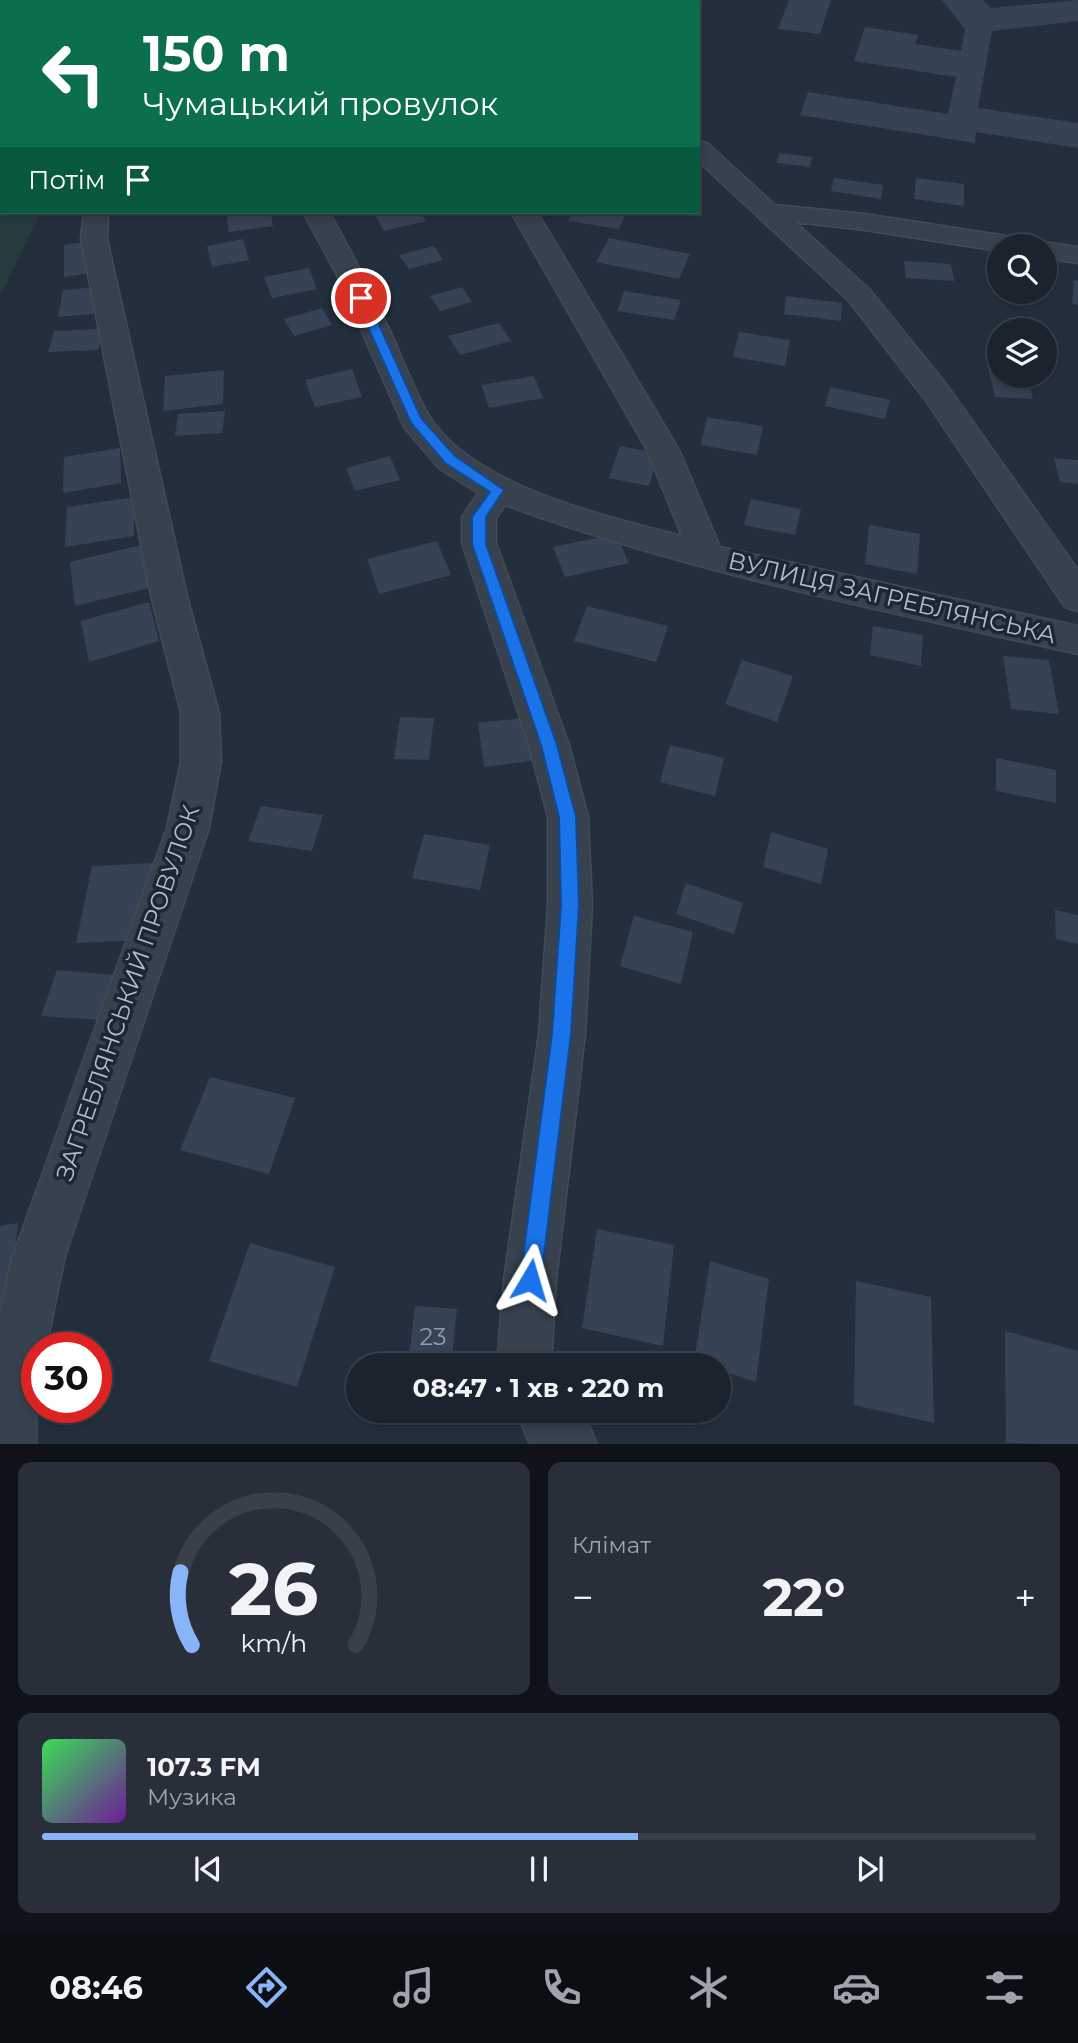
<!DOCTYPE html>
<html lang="uk">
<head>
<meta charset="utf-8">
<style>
  :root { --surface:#1b232e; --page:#282f3a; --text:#f1f3f6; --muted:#a0a4aa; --line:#39404a; --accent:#8ab4f8 }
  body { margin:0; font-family:Montserrat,sans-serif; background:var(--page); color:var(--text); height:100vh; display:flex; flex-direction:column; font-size:26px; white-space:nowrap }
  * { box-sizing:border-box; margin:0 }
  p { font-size:23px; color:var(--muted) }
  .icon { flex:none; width:38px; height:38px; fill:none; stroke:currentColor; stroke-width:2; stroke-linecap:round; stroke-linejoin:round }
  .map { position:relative; height:1444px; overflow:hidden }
  .details { display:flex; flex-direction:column; gap:18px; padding:18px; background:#0f1319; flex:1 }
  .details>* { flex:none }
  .guide { position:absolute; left:0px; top:0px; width:700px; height:214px; box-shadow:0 4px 10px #0003,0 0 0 2px var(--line); background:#0b6e4f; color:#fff; overflow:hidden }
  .buttons { position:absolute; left:987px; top:234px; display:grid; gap:14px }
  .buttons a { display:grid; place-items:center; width:70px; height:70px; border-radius:50%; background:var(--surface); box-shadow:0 4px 10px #0003,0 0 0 2px var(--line); font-size:35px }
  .speed { position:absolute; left:21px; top:1332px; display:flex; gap:14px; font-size:35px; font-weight:700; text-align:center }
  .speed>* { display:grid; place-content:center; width:91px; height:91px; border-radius:50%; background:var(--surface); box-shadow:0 4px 10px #0003,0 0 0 2px var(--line); line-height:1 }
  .speed .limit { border:10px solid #d22; background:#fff; color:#111 }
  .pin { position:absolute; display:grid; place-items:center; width:60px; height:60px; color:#fff; margin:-30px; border:4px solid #fff; border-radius:50%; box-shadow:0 2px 7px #0007 }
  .me { position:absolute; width:77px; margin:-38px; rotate:7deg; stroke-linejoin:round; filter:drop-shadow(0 0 5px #0008) }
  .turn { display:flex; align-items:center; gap:24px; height:147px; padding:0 28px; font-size:32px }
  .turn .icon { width:91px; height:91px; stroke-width:2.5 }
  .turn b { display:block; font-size:49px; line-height:60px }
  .then { display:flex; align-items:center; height:66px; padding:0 28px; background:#0003; gap:14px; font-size:26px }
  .big { font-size:52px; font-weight:700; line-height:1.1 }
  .details .card { flex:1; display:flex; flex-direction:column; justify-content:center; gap:10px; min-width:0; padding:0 24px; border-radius:14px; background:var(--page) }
  .details .dial { align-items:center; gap:0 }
  .dial svg { height:182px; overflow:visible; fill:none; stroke:var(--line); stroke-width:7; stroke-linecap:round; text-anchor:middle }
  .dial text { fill:var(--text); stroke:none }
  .song { display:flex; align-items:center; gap:21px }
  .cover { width:84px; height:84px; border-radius:10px; background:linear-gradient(135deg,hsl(130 70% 55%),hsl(280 70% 35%)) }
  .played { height:7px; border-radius:4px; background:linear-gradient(90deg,var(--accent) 60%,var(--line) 60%) }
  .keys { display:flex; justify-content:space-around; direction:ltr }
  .heat { display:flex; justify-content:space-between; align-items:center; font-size:38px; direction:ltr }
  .details .tiles { flex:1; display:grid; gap:18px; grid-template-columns:1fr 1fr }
  .card:last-child { grid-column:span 2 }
  .trip { position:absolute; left:346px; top:1353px; width:385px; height:70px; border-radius:35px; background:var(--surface); box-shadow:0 4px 10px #0003,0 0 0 2px var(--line); font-weight:700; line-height:70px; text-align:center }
  .menu { display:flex; height:112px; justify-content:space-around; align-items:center; background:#0b0e12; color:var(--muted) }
  .menu .icon { width:49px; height:49px }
  .menu .selected { color:var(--accent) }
  .menu b { font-size:32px; color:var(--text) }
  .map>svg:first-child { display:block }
  .green { fill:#263c3f }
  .building { fill:#364354 }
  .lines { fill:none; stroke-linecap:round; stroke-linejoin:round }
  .minor-casing { stroke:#414a57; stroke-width:3 }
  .minor { fill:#38414e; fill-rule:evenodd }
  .route { fill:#1a73e8; stroke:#114b97; stroke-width:2 }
  .labels { text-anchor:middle; stroke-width:7; stroke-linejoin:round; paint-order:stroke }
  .street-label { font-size:24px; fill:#b4bcc9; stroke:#1d2633 }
  .near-number-label { font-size:24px; fill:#929caa }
</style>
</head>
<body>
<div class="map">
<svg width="1078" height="1445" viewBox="0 0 1078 1445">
  <rect width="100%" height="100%" fill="#242f3e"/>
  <path class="green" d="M0 0 88 2H2V212H41L0 295Z"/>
  <path class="building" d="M789 0H831L820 34 778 29Z
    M942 0H983L991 8 1078 0V21L992 31 978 108 1078 123V148L976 132 975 143 800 115 808 92 948 114 956 77 854 61 865 27 918 35 915 44 961 51 965 29Z
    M779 153 812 157 810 167 777 163Z
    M834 178 883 185 881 199 831 191Z
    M916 178 964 184V206L914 199Z
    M226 212H271L273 226 229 232Z
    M385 212H420L426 221 384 231 375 215Z
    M573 212H627L619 229 568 221Z
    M609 238 690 254 679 279 596 262Z
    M243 239 249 260 212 267 207 246Z
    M91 241 92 273 64 277V245Z
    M434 246 443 260 409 269 399 255Z
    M904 261 951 264 954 281 906 278Z
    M309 268 317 289 272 298 264 277Z
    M1074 280 1078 281V305L1072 304Z
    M98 287 94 314 58 317 63 290Z
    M462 287 472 302 440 311 430 296Z
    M624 291 681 300 674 320 617 311Z
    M786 296 842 303 841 321 784 314Z
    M322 308 332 325 294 336 284 319Z
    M499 323 511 341 460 355 448 336Z
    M103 329 98 350 48 352 54 331Z
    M739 332 790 340 785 366 733 357Z
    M988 367 999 368V376H1027L1033 399 995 397Z
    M352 369 362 397 315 407 305 380Z
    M224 370 223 404 163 411 165 376Z
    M534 376 543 398 489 408 481 385Z
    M830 387 890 400 885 419 825 406Z
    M225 411 222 433 175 436 178 414Z
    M707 417 763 426 757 455 701 445Z
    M620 446 659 453 649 486 609 478Z
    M120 448 121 483 63 493 64 457Z
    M390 456 400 480 355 491 346 468Z
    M1054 458 1078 460V484L1060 482Z
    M134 497V536L65 547 67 507Z
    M751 499 801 509 795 535 744 525Z
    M869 525 920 534 917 574 865 564Z
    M616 534 629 563 565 577 553 547Z
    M437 541 451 575 379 594 367 559Z
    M141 545 149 588 75 606 70 562Z
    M149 602 159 641 89 662 81 621Z
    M587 606 668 626 656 662 574 641Z
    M873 626 923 635 921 666 870 655Z
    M1003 656 1049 660 1059 714 1011 709Z
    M742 660 793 676 777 722 725 704Z
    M400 717 434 718 429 760 394 759Z
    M532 717 539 760 484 767 478 723Z
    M670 745 724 758 715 796 660 782Z
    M996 758 1056 770V803L996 791Z
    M261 806 323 815 312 851 248 841Z
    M771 832 828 849 821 884 763 867Z
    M424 834 490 845 480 890 412 878Z
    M154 863 141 940 76 943 92 866Z
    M686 883 743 903 734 934 676 914Z
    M1055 910 1078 915V944L1056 939Z
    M634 916 693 932 681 984 620 966Z
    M57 970 115 975 100 1020 41 1016Z
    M210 1077 295 1098 269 1174 180 1150Z
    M18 1223 8 1310 0 1311V1226Z
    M597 1229 674 1245 663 1346 582 1328Z
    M250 1243 335 1267 297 1387 209 1361Z
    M710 1261 769 1279 756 1382 719 1370V1365L694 1362Z
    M856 1281 931 1297 934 1423 854 1405Z
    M415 1306 457 1309 451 1365H408Z
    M1005 1331 1078 1351V1445L1006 1443Z"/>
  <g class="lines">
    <g class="minor-casing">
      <path id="minor" d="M528 0H549L550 2H529Z
        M698 141 707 143 775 205 865 214 1026 239C1042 243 1060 244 1078 247V263L1045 258V247H999V251L865 230 795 222 869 289 946 384 1078 570V611L1065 607 924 398 849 301 698 161Z
        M84 212H111L108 216 107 239 188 600 219 713 221 761 209 828 65 1256 46 1348H37L36 1445H0V1312L13 1256 167 828 181 761V713L152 600 81 239Z
        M303 212H329C351 251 371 290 390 331 402 358 413 388 428 414 470 486 605 516 682 536L647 450 511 212H537L679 450 720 547 1078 626V654C885 611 691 573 505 505L496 518V543L569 745 588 817 592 905 585 1034 556 1280 551 1365H497L504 1280 539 1034 548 905V817L529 745 462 543V517L478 493 439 468 404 427 336 273Z
        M516 1410H572L589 1425 597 1445H530Z"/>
    </g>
    <use href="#minor" class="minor"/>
  </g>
  <path class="route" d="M361 294 367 298 421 418 455 456 504 490 486 517V544L557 745 576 817 579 905 571 1034 541 1280 538 1288 530 1291 523 1288 520 1280 552 1034 561 905 559 817 541 745 472 544V517L490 492 445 463 411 423 355 298Z"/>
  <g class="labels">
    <g class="street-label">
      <text transform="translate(892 598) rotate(13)" y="8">ВУЛИЦЯ ЗАГРЕБЛЯНСЬКА</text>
      <text transform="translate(128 993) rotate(-71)" y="8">ЗАГРЕБЛЯНСЬКИЙ ПРОВУЛОК</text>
    </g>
    <g class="near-number-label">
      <text x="433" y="1345">23</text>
    </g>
  </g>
</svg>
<div class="buttons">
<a><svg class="icon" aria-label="search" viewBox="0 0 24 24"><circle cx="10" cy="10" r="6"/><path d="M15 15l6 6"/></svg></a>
<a><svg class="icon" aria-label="layers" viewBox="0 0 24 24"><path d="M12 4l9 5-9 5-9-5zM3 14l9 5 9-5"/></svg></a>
</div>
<div class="speed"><div class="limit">30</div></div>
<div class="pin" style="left:361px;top:298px;background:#d93025"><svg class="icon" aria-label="arrive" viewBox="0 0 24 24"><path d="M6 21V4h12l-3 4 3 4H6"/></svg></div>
<svg class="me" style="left:530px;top:1280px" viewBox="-20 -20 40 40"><path d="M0-17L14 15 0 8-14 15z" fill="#1a73e8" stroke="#fff" stroke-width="4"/></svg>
<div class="trip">08:47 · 1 хв · 220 m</div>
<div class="guide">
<div class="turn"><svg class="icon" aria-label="left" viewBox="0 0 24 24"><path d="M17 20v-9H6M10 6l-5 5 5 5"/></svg><div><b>150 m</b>Чумацький провулок</div></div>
<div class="then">Потім<svg class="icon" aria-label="arrive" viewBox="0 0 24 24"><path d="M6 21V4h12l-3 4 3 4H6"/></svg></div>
</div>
</div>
<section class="details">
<div class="tiles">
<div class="card dial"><svg viewBox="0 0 100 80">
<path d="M14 69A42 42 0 1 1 86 69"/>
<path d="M14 69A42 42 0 0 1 9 37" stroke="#8ab4f8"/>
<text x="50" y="56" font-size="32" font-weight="700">26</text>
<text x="50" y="72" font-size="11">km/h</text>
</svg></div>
<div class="card"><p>Клімат</p>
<div class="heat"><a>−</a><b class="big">22°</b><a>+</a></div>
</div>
<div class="card">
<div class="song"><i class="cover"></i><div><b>107.3 FM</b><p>Музика</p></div></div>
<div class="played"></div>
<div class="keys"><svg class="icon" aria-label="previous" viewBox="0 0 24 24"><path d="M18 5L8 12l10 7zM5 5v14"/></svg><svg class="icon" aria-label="pause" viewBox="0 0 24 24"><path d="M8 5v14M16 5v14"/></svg><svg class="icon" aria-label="next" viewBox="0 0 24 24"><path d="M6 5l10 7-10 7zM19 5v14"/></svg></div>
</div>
</div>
</section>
<nav class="menu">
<b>08:46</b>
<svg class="icon selected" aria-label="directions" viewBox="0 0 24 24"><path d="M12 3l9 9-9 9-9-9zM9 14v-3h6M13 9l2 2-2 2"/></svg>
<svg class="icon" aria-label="music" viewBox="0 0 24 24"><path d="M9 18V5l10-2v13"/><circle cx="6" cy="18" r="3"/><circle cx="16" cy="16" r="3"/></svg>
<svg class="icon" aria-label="phone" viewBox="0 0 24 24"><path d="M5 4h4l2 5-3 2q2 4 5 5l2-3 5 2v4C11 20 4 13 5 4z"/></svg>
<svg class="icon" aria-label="climate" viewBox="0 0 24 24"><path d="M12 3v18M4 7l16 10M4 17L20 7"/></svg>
<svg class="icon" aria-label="car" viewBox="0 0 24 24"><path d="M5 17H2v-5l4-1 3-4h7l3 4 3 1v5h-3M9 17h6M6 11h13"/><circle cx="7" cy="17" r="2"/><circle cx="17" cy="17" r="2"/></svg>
<svg class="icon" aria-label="filters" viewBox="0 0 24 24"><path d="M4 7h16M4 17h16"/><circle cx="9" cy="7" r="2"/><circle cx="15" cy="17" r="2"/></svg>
</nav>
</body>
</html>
